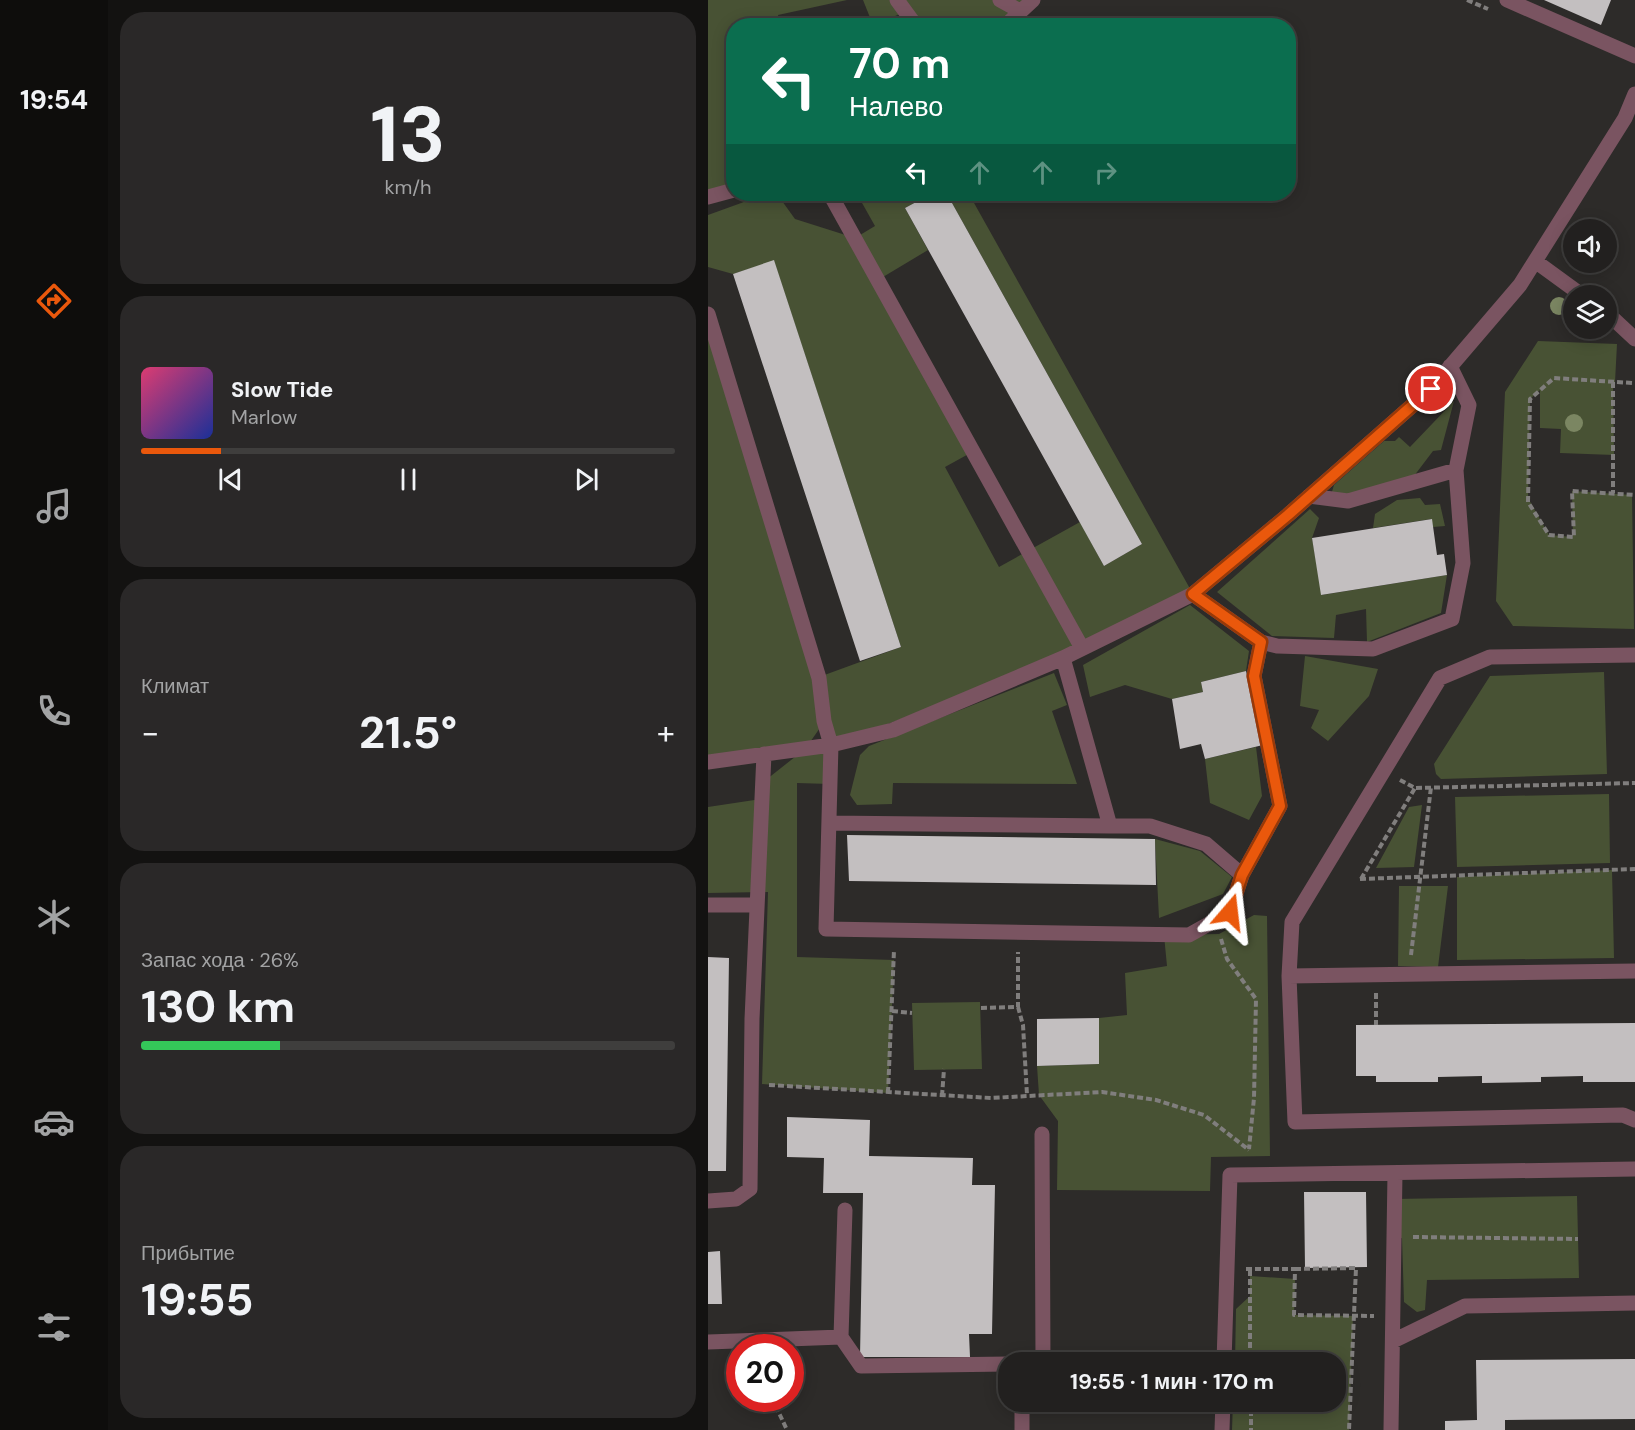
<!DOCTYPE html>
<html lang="ru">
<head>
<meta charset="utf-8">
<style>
  :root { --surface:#22201f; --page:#2a2828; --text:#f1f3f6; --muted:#a2a3a4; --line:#3f3e3d; --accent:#ea580c }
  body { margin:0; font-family:"DM Sans",sans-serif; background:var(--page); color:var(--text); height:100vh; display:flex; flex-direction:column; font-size:22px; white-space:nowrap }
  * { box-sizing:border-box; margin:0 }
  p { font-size:20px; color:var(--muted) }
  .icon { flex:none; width:33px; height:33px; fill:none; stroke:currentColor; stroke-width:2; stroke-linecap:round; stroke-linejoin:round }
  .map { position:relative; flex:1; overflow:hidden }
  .drawer { display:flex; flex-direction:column; gap:12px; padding:12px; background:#131211; width:600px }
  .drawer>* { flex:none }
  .banner { position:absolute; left:18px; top:18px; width:570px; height:183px; border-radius:24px; box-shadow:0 3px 15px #0003,0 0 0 2px var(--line); background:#0b6e4f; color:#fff; overflow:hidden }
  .controls { position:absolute; left:855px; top:219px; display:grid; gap:12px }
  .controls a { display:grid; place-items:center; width:54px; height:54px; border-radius:50%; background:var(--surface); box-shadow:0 3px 15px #0003,0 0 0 2px var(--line); font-size:30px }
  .speed { position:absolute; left:18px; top:1334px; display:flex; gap:12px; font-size:30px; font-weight:700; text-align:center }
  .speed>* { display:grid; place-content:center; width:78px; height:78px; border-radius:50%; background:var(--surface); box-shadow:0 3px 15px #0003,0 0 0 2px var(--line); line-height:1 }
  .speed .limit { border:9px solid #d22; background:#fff; color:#111 }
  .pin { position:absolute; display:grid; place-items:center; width:51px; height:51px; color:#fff; margin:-26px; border:3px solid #fff; border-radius:50%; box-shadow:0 2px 6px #0007 }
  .me { position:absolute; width:66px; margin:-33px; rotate:17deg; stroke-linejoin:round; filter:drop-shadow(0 0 4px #0008) }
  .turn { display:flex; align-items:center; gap:21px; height:126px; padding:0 24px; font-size:27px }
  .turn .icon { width:78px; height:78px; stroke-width:2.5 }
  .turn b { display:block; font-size:42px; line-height:51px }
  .lanes { display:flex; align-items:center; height:57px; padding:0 24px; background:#0003; justify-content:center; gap:30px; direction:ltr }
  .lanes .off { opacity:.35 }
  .big { font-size:45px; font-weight:700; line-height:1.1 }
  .drawer .tile { flex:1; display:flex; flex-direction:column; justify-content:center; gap:9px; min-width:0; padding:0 21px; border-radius:24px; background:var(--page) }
  .drawer .dial { align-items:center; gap:0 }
  .dial b { font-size:78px; line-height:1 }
  .song { display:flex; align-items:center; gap:18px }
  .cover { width:72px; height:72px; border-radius:9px; background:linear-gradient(135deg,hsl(340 70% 55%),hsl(230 70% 35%)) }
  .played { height:6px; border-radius:3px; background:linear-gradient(90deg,var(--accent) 15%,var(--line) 15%) }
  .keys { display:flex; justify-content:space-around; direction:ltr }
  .heat { display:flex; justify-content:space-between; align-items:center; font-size:33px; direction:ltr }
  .charge { height:9px; border-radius:4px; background:linear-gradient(90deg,#34c759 26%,var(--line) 0) }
  .trip { position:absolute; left:290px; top:1352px; width:348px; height:60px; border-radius:24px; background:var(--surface); box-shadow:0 3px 15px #0003,0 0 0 2px var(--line); font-weight:700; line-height:60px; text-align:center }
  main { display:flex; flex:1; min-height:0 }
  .dock { display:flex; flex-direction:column; width:108px; justify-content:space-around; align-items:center; background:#0e0d0c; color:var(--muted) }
  .dock .icon { width:42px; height:42px }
  .dock .current { color:var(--accent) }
  .dock b { font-size:27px; color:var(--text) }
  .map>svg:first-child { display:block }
  .green { fill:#485234; fill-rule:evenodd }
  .building { fill:#c3bfc0 }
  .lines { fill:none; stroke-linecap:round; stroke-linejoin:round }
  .path { stroke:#807e7d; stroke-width:4; stroke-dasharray:6 3; stroke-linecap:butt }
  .service { stroke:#7a5461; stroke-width:15 }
  .tree { fill:#7b8662 }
  .route-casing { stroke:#983908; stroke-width:15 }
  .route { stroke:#ea580c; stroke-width:10 }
</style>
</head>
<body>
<main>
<nav class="dock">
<b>19:54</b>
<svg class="icon current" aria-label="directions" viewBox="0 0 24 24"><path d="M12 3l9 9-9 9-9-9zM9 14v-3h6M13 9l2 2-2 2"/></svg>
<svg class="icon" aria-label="music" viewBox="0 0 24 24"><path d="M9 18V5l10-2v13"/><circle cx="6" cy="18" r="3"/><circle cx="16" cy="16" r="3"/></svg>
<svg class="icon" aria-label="phone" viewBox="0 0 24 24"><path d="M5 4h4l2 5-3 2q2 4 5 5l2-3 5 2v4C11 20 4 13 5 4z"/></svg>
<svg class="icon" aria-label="climate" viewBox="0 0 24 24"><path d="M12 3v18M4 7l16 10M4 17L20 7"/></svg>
<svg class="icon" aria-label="car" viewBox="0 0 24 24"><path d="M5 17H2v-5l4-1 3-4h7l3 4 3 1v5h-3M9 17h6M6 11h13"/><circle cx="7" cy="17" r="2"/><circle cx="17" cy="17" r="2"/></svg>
<svg class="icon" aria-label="filters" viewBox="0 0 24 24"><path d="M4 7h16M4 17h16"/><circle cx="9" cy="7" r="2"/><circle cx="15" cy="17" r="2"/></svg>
</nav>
<section class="drawer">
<div class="tile dial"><b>13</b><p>km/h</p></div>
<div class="tile">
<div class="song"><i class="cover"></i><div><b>Slow Tide</b><p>Marlow</p></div></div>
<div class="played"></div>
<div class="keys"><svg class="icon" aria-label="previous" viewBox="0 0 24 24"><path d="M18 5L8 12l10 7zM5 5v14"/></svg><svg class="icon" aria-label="pause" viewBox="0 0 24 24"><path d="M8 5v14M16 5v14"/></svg><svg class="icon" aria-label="next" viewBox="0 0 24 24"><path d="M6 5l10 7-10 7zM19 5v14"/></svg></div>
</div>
<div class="tile"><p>Климат</p>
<div class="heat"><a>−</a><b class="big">21.5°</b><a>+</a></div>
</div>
<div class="tile"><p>Запас хода · 26%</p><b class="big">130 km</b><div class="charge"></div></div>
<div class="tile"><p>Прибытие</p><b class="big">19:55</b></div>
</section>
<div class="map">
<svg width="927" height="1430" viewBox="0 0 927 1430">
  <rect width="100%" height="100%" fill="#2d2b29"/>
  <path class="green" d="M0 0H139L70 15 72 25 26 26 25 190 0 197Z
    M155 0H325L297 26 235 25 229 19 220 25H208L197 12 165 25Z
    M58 194H69L87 219 147 238 167 226 149 194H223L197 208 220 250 170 280 266 451 237 467 291 567 372 522 396 566 434 544 239 194H261L485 594 355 658 124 745 122 784 89 783V957L186 960 180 1093 54 1084 60 892 0 893V807L53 799 54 783 97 749 0 762V314L111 677 193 647 66 261 25 274 0 267V215ZM116 722 123 745 98 748Z
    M830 341 909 344 907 382 905 383 906 455 852 453 853 429 832 428V390L822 399 820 498 841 535 865 537 864 491 924 495 926 629 805 626 788 601 797 392Z
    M746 401 733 450 725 451 706 476 641 495H623L626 485 676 441H687L691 437 702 447Z
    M712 498 717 505 732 504 737 526 725 527 723 519 665 528 667 514 689 500Z
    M602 509 611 518 604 538 614 595 739 575 733 613 659 642 658 609 628 615 626 638 564 636 509 592Z
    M482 605 541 651 538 671 493 682 495 692 464 699 417 685 382 697 375 665Z
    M597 656 670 669 661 696 620 741 603 728 611 710 592 706Z
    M896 672 899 774 733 779 728 774 726 764 782 676Z
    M346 673 359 705 344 711 369 784 185 783 184 804 149 805 142 795 152 755 161 746Z
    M548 747 554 796 541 820 502 803 497 759Z
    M901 794 902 863 749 867 747 797Z
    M714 805 706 867 668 868 701 807Z
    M447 839 492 851 524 877 515 894 451 918Z
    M904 870 906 958 749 960V877Z
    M691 886H740L730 967 690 966Z
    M546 915 559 916 562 1156 503 1157 502 1191 349 1190 350 1121 331 1095 329 1066 391 1064V1018L419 1015 417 973 459 966 456 935 511 934Z
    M272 1002 274 1069 206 1070 204 1003Z
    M869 1196 871 1278 719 1280 717 1310 709 1312 696 1302 694 1238H686L687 1199Z
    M542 1276 587 1279 586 1315 645 1316 641 1430H524L525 1401H627V1362H527L528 1309 542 1296Z"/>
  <path class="building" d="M836 0H903L893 25Z
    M223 194H239L434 544 396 566 197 208Z
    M66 260 193 647 152 661 25 274Z
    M724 519 729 555 736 554 739 575 613 595 604 538Z
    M538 671 555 745 497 759 493 744 472 749 464 699 495 692 493 682Z
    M139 835 447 839 448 885 141 881Z
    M0 957 21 958 18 1171H0Z
    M391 1018V1064L329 1066V1019Z
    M927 1023V1082H875V1076L833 1077V1082L774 1083V1076L730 1077V1082H668V1076H648V1025Z
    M79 1117 162 1120 161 1156 265 1158 264 1185H287L284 1334H261L262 1357H152L155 1193H115L116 1158 79 1157Z
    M596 1192H658L659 1267 597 1268Z
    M12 1251 14 1304H0V1252Z
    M927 1359V1419L797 1420V1430H737V1421L769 1420 768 1360Z"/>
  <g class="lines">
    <path class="path" d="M759 0 780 9
      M905 382V493
      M924 383 846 378 822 399 820 502 841 535 866 537 864 491 927 495
      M692 780 707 788 927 783
      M652 879 927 869
      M653 879 707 788
      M513 939 519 959 548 999 546 1098 541 1149
      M703 955 723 787
      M668 993V1025
      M310 1007 315 1025 319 1095
      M273 1008 310 1007V952
      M184 1011 204 1013
      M61 1085 283 1098 394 1092 448 1100 496 1115 541 1150
      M180 1093 186 950
      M234 1096 236 1069
      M705 1237 870 1239
      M538 1269H587L586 1315 666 1316
      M587 1269 648 1268 641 1430
      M542 1270V1362
      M64 1398 79 1430
      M543 1401V1430"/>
    <path class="service" d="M189 0 208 26
      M292 0 312 11
      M799 0 927 56
      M297 26 325 0
      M122 194 374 648
      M0 197 26 190
      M827 261 875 296
      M898 312 927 339
      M0 314 111 678 116 721 123 745 118 929 481 935 522 912 534 875 498 844 442 826H402L355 658
      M601 496 640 501 748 470
      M485 594 553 642 569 646 665 649 744 619 755 563 748 470 761 405 742 366
      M0 762 123 745 185 730 355 658 485 594 580 515 723 389 812 285 917 118 927 94
      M121 823 402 826
      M534 875 572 806 546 676 553 642
      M0 905H49
      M927 971 581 976 587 1122 915 1115 927 1120
      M581 976 584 922 732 678 782 657 927 655
      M334 1134 335 1362
      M0 1201 28 1199 42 1189 44 1019 56 754
      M133 1337 153 1366 300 1364
      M685 1341 757 1306 927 1303
      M0 1342 133 1337 137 1210
      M516 1362 522 1175 927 1169
      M314 1401V1430
      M514 1430 515 1401
      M683 1430 687 1173"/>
  </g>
  <g class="tree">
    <circle cx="851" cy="306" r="9"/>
    <circle cx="866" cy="423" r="9"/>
  </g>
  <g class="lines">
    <g class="route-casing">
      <path id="route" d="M522 912 534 875 572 806 546 676 553 642 485 594 580 515 723 389"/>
    </g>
    <use href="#route" class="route"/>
  </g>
</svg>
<div class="controls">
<a><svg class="icon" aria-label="sound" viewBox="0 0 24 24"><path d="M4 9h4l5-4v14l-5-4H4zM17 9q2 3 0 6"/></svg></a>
<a><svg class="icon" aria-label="layers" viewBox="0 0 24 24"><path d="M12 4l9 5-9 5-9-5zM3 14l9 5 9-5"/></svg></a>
</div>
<div class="speed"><div class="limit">20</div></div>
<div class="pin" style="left:723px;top:389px;background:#d93025"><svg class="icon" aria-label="arrive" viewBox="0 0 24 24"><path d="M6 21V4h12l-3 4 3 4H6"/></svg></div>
<svg class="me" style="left:522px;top:912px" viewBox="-20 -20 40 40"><path d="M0-17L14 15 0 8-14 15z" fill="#ea580c" stroke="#fff" stroke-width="4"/></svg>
<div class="trip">19:55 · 1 мин · 170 m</div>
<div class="banner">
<div class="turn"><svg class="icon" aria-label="left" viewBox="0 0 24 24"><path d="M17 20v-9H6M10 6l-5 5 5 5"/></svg><div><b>70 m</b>Налево</div></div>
<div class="lanes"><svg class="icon" aria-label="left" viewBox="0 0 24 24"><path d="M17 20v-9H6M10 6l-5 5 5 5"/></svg><svg class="icon off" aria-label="ahead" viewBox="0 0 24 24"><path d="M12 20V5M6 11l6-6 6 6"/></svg><svg class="icon off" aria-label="ahead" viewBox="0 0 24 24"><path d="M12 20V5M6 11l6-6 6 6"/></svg><svg class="icon off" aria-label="right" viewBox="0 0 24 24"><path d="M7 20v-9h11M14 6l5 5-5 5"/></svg></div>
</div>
</div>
</main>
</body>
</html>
